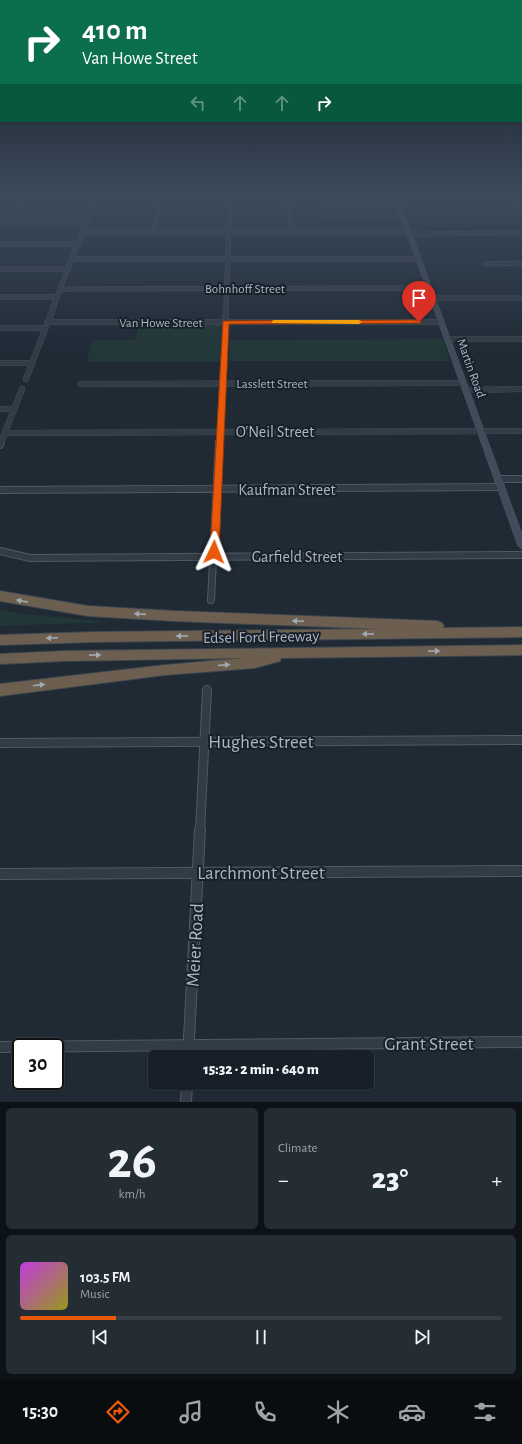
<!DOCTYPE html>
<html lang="en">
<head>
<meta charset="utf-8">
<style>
  :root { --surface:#172028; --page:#242d34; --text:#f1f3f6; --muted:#9ea3a8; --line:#363e45; --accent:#ea580c }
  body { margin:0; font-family:"Alegreya Sans",sans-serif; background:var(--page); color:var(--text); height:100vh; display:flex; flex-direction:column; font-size:15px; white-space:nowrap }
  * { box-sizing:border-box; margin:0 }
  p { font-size:13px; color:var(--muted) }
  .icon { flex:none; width:22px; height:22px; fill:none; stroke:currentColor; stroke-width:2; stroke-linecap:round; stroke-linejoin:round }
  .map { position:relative; height:1102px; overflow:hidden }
  .side { display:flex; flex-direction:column; gap:6px; padding:6px; background:#0d1216; flex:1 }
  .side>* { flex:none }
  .guide { position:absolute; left:0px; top:0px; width:522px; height:122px; box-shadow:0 1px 3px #0004,0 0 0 1px var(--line); background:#0b6e4f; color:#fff; overflow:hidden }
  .speed { position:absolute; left:12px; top:1038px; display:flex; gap:8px; font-size:20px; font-weight:700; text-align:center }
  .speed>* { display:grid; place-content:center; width:52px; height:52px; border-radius:50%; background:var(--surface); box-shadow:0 1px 3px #0004,0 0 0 1px var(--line); line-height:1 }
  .speed .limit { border:2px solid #111; border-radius:6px; background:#fff; color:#111 }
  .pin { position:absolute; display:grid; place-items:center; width:34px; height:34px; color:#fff; margin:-41px -17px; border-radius:50% 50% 50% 0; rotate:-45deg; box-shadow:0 0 4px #0007 }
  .pin .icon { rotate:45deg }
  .me { position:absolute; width:44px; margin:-22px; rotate:2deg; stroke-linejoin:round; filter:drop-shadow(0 0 3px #0008) }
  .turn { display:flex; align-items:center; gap:14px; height:84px; padding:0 16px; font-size:18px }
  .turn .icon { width:52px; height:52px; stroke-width:2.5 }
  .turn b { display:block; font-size:28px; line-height:34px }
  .lanes { display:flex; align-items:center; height:38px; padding:0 16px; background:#0003; justify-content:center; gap:20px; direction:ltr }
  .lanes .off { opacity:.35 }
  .big { font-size:30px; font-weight:800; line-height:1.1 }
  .side .widget { flex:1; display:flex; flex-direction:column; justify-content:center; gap:6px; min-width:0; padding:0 14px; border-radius:6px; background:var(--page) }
  .side .dial { align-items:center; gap:0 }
  .dial b { font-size:52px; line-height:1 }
  .song { display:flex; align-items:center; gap:12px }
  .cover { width:48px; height:48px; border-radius:6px; background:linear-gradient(135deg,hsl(290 70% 55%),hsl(60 70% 35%)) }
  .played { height:4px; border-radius:2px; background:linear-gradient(90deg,var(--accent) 20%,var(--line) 20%) }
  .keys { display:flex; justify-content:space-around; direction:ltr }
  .heat { display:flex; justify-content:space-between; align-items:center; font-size:22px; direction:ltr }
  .side .tiles { flex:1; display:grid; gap:6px; grid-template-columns:1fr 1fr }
  .widget:last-child { grid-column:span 2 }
  .trip { position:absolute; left:148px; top:1050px; width:226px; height:40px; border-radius:6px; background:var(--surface); box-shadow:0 1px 3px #0004,0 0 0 1px var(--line); font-weight:800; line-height:40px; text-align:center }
  .tabs { display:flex; height:64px; justify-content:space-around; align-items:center; background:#090d10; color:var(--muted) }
  .tabs .icon { width:28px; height:28px }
  .tabs .current { color:var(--accent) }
  .tabs b { font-size:18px; color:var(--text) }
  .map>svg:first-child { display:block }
  .green { fill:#223737 }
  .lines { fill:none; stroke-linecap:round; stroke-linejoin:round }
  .street-far4-casing { stroke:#505964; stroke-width:5 }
  .street-far3-casing { stroke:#505964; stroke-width:6 }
  .street-far2-casing { stroke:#505964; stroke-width:8 }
  .street-far1-casing { stroke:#505964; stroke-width:10 }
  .street-casing { stroke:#505964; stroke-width:12 }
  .secondary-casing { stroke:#505964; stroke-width:1 }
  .highway-casing { stroke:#3d4650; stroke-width:2 }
  .street-far4 { stroke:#323c46; stroke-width:4 }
  .street-far3 { stroke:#323c46; stroke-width:5.5 }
  .street-far2 { stroke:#323c46; stroke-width:6 }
  .street-far1 { stroke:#323c46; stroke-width:8 }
  .street { stroke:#323c46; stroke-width:10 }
  .secondary { fill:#414b59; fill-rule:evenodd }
  .highway { fill:#6c5f50; fill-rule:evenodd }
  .oneway { fill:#a2a9b2 }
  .route { fill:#ea580c; stroke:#983908 }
  .slow { fill:#f59e0b }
  .labels { text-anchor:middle; stroke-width:4; stroke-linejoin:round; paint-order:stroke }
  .far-street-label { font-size:13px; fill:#acb6c3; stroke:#18212a }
  .street-label { font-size:16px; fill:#acb6c3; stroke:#18212a }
  .near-street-label { font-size:19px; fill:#acb6c3; stroke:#18212a }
</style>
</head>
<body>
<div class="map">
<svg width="522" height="1102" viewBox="0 0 522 1102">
  <rect width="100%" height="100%" fill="#1f2a35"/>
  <path class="green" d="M313 199H393L401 220H317Z
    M139 324H221L219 362H86L93 340H135Z
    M442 339 450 361H229L230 340Z
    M0 609 23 614 111 622 0 626Z"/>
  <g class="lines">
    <g class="street-far4-casing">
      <path id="street-far4" d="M287 199 292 232
        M517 199 522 207
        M0 222H88
        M9 222 20 199
        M83 232H403L418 234 522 233
        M154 232 160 199
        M0 244H77
        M71 259H419
        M485 264 522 263
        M0 269H68
        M60 289 430 288
        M0 297H57
        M434 298H522
        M53 307 95 199
        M226 307 230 199"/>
    </g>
    <g class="street-far3-casing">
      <path id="street-far3" d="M47 322H442
        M0 328H45
        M448 339H522
        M0 363H32
        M26 379 54 306
        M81 384 464 383
        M466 390 522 389
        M0 409H14
        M5 433 522 431
        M1 443 22 389
        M219 443 226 306"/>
    </g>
    <g class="street-far2-casing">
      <path id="street-far2" d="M0 445 1 442
        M498 479H522
        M0 490 501 487
        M0 551 30 558 522 555
        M211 600 219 442"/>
    </g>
    <g class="street-far1-casing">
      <path id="street-far1" d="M0 743 522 740
        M200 830 207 690"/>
    </g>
    <g class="street-casing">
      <path id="street" d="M0 874 522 871
        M0 1047 522 1042
        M188 1057 200 829
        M186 1102 187 1083"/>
    </g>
    <g class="secondary-casing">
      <path id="secondary" d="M394 199H399L522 534V549L518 546 416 259Z"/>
    </g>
    <g class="highway-casing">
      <path id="highway" d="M0 591 88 606 174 611 437 621 442 623 444 626 442 628 522 627V637L94 642 0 645V635L94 632 382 629 174 621 88 616 0 601Z
        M522 645V655L281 658 280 661 255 668 165 675 0 696V684L165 665 245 658 64 661 0 664V654L64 651Z"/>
    </g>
    <use href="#street-far4" class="street-far4"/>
    <use href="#street-far3" class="street-far3"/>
    <use href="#street-far2" class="street-far2"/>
    <use href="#street-far1" class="street-far1"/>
    <use href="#street" class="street"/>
    <use href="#secondary" class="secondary"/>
    <use href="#highway" class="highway"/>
  </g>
  <defs><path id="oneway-solid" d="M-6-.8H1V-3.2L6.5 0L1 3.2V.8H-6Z"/></defs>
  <g class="oneway">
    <use href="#oneway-solid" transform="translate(22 601) rotate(-169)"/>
    <use href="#oneway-solid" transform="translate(140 614) rotate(-176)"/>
    <use href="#oneway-solid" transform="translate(298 621) rotate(-177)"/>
    <use href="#oneway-solid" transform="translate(368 634) rotate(179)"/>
    <use href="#oneway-solid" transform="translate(182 636) rotate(179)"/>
    <use href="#oneway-solid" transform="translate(52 638) rotate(178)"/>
    <use href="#oneway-solid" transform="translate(434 651) rotate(-1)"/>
    <use href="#oneway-solid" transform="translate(95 655) rotate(-1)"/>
    <use href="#oneway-solid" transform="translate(224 665) rotate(-5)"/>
    <use href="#oneway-solid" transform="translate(39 685) rotate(-7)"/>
  </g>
  <linearGradient id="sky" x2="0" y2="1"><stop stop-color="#11171d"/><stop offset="0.56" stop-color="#3c4a5c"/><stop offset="1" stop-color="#3c4a5c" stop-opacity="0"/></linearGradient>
  <rect width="522" height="354" fill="url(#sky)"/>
  <path class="route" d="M419 320 421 321V323L229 324 219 552 217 554H211L210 552 223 321Z"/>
  <path class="slow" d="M274 320H359L362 322 359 324 272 323V321Z"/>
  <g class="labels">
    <g class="far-street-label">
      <text x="245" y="293">Bohnhoff Street</text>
      <text x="161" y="327">Van Howe Street</text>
      <text transform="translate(472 368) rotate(70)" y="5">Martin Road</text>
      <text x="272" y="388">Lasslett Street</text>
    </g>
    <g class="street-label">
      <text x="275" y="437">O'Neil Street</text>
      <text x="287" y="495">Kaufman Street</text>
      <text x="297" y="562">Garfield Street</text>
      <text transform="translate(261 636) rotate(-1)" y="6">Edsel Ford Freeway</text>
    </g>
    <g class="near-street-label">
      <text x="261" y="748">Hughes Street</text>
      <text x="261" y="879">Larchmont Street</text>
      <text transform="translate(194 945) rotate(-87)" y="7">Meier Road</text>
      <text x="429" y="1050">Grant Street</text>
    </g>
  </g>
</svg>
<div class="speed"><div class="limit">30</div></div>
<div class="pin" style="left:419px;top:322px;background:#d93025"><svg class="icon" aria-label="arrive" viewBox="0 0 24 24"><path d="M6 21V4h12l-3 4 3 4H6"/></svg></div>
<svg class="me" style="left:214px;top:552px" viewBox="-20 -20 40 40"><path d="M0-17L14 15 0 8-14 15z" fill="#ea580c" stroke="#fff" stroke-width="4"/></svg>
<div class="trip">15:32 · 2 min · 640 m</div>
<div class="guide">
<div class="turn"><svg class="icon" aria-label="right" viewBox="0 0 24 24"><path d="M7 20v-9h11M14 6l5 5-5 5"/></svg><div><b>410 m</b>Van Howe Street</div></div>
<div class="lanes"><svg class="icon off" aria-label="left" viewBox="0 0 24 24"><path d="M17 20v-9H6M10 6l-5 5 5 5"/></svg><svg class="icon off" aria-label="ahead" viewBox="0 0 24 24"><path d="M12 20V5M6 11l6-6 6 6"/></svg><svg class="icon off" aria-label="ahead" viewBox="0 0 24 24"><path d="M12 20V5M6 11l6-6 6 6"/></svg><svg class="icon" aria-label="right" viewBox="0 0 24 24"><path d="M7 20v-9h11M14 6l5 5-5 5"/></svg></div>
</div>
</div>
<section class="side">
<div class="tiles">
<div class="widget dial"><b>26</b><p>km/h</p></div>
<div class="widget"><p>Climate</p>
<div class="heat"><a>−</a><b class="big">23°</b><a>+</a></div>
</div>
<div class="widget">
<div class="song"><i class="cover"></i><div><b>103.5 FM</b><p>Music</p></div></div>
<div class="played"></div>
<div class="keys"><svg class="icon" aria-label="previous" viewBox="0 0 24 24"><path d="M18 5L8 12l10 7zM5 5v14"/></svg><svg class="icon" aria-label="pause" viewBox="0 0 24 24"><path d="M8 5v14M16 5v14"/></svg><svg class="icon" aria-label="next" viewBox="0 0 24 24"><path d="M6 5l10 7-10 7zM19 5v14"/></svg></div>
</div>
</div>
</section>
<nav class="tabs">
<b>15:30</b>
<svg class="icon current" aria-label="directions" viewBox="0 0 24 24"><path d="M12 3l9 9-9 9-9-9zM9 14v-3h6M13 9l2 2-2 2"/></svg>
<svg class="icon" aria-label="music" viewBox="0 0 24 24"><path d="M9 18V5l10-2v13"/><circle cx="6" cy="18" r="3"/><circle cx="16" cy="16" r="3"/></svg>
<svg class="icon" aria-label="phone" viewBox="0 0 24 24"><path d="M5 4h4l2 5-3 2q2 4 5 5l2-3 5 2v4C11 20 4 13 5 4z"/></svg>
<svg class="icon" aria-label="climate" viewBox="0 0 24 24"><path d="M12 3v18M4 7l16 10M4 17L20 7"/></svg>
<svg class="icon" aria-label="car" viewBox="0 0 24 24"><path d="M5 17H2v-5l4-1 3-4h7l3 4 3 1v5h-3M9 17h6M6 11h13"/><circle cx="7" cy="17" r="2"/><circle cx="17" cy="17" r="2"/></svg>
<svg class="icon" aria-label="filters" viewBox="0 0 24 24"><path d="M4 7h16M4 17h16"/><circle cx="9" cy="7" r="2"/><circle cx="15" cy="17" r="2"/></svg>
</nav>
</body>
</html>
